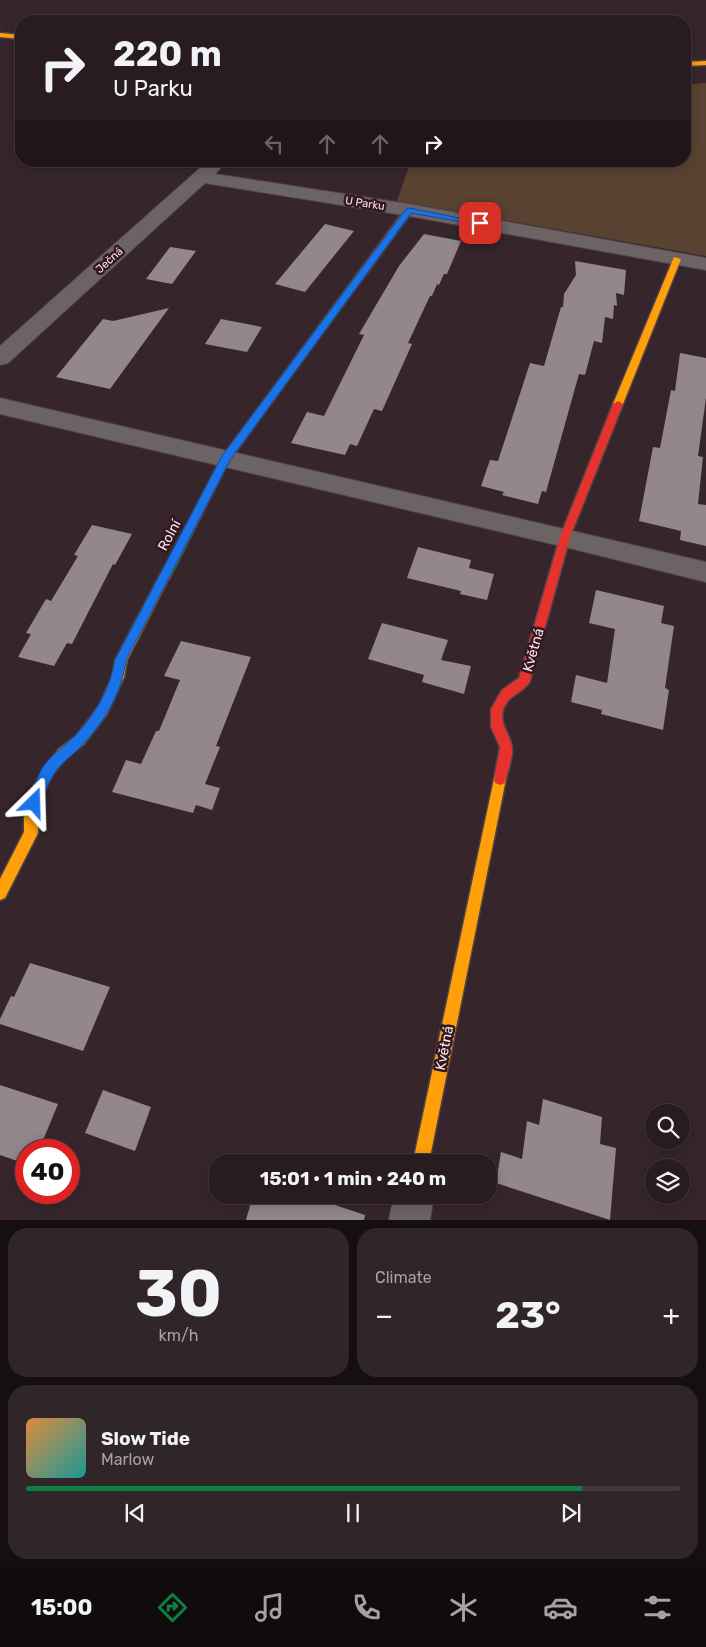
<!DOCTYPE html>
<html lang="en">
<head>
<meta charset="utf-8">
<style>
  :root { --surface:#281c20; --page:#302529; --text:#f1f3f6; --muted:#a5a1a5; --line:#443a3e; --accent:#0b8043 }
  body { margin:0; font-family:Rubik,sans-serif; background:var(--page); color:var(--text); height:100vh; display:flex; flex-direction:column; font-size:19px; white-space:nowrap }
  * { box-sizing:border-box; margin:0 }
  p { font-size:16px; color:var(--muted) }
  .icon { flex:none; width:28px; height:28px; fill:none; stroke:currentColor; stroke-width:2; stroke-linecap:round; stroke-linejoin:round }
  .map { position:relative; height:1220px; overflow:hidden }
  .side { display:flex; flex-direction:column; gap:8px; padding:8px; background:#160f12; flex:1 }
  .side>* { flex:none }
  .top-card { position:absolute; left:15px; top:15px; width:676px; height:152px; border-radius:20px; box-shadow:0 2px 12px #0003,0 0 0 1px var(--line); background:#281c20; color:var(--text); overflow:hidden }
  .fabs { position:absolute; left:645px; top:1104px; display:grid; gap:10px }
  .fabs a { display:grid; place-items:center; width:45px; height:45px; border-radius:50%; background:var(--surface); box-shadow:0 2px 12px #0003,0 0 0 1px var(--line); font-size:25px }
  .speed { position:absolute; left:15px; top:1139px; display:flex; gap:10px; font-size:25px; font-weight:700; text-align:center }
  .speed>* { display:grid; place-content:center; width:65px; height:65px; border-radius:50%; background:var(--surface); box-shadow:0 2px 12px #0003,0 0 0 1px var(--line); line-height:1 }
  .speed .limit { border:8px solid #d22; background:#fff; color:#111 }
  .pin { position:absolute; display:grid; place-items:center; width:42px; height:42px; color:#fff; margin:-21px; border-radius:10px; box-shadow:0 2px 8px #0006 }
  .me { position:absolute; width:55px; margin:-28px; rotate:22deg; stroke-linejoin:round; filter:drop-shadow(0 0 4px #0008) }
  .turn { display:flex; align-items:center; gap:18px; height:105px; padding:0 15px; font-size:22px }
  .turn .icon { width:65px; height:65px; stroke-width:2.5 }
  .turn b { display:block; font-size:35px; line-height:42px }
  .lanes { display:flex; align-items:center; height:48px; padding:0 15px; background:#0003; justify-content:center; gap:25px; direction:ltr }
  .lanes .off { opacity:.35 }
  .big { font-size:38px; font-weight:700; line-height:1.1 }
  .side .card { flex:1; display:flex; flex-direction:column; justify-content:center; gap:8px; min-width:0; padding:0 18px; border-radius:20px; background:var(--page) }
  .side .dial { align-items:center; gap:0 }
  .dial b { font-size:65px; line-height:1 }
  .song { display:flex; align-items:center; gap:15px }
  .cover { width:60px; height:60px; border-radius:8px; background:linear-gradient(135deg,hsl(30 70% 55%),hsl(180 70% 35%)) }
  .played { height:5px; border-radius:2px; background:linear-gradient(90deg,var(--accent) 85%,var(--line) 85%) }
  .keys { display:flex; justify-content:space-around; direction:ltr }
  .heat { display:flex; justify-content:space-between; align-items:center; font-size:28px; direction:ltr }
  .side .tiles { flex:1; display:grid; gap:8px; grid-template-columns:1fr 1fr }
  .card:last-child { grid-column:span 2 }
  .trip { position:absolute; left:209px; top:1154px; width:288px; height:50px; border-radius:20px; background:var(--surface); box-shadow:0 2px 12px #0003,0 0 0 1px var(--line); font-weight:700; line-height:50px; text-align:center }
  .tab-bar { display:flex; height:80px; justify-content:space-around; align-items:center; background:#100b0d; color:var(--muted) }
  .tab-bar .icon { width:35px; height:35px }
  .tab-bar .active { color:var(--accent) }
  .tab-bar b { font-size:22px; color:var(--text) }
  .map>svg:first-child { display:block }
  .green { fill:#5a4232 }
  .building { fill:#93868d }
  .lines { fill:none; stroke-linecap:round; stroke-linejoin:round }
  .street-casing { stroke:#504347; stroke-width:2 }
  .fast-casing { stroke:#504347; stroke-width:3 }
  .slow-casing { stroke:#504347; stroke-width:3 }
  .jam-casing { stroke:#504347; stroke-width:3 }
  .street { fill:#6c6464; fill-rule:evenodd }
  .fast { fill:#30b455; fill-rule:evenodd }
  .slow { fill:#ff9f0a; fill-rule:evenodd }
  .jam { fill:#e5322d; fill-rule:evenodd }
  .route { fill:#1a73e8; stroke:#114b97 }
  .labels { text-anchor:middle; stroke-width:5; stroke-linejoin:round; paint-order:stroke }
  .far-street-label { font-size:11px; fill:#fae6eb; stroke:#321620 }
  .street-label { font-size:14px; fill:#fae6eb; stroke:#321620 }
</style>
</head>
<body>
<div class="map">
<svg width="706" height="1220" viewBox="0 0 706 1220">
  <rect width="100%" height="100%" fill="#36262b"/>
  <path class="green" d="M706 83V256L397 201 411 161H685V85Z"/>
  <path class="building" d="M325 224 354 231 305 292 275 284Z
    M424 234 461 241 447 274H444L439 285 437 284 432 296H430L408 343 412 344 382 411 374 409 357 446 350 444 345 455 291 443 307 412 324 416 364 335 359 334 399 266Z
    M170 247 196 251 172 284 146 279Z
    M575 261 626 270 624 295 616 293 617 306 614 305 613 319 605 317 602 343 594 341 585 375 579 374 546 492 542 491 538 504 502 495 504 492 481 486 490 460 498 461 530 363 544 366 561 307H563L564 294 576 275Z
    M169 308 110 389 56 377 103 319 113 321Z
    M221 319 262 327 247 352 205 344Z
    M680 353 706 358V398L698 456 703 457 698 504 706 505V546L680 540 681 531 639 521 653 447 660 448 671 390 675 391Z
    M92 525 132 534 115 565 113 564 72 644 67 643 54 666 18 657 31 634 26 633 46 599 51 601 78 556 74 555Z
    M418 547 471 560 469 568 494 574 487 600 460 594 461 591 407 578Z
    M596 590 664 606 661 623 674 626 665 688 669 690 663 730 601 714 602 710 571 702 576 675 607 683 615 629 589 623Z
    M382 623 448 640 441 660 471 666 464 694 422 682 424 675 368 659Z
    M181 641 251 657 216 746 220 747 205 784 220 788 212 810 196 805 193 813 112 792 126 760 141 764 156 731H159L180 680 164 676Z
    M30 963 110 987 83 1051 0 1024V1019L11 996 14 997Z
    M0 1085 58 1104 39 1150H26V1164L0 1155Z
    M103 1090 151 1107 135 1151 85 1133Z
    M543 1099 602 1117 600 1144 616 1148 610 1220 496 1183 501 1152 522 1159 527 1121 539 1125Z
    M253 1195H305L365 1215 364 1220H246Z"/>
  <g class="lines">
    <g class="street-casing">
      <path id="street" d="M208 161H220L223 165 215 174 409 204 706 258V270L409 216 205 183 8 363 0 365V346Z
        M0 398 706 562V582L565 547 0 414Z
        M394 1195H434L430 1220H389Z"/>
    </g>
    <g class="fast-casing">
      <path id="fast" d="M361 269 368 271 229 461 169 579H161L160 576 222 457Z"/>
    </g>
    <g class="slow-casing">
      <path id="slow" d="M0 33 21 35V39L0 37Z
        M706 61V65L685 66V62Z
        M674 257 681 259 623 404 621 406H615L613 404Z
        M165 572 170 576 127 660 124 677 107 714 84 744 67 757 53 774 45 790 38 818V833L5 898 0 900V879L24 832V818L34 785 45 766 59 749 76 736 99 706 112 677 115 660 161 573Z
        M500 773 505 775 506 779 429 1162H413L494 779 495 775Z"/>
    </g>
    <g class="jam-casing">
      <path id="jam" d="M406 208 413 210 367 273H361V269Z
        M618 401 623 404 570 537 530 681C524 693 507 695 503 710 499 725 511 735 512 748 513 757 508 770 506 779L505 783 500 785 495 783 494 779 500 747 491 727V709L502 690 519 678 560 537 613 404Z"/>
    </g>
    <use href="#street" class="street"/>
    <use href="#fast" class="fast"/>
    <use href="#slow" class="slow"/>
    <use href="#jam" class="jam"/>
  </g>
  <path class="route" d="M409 208 484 223 480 225 411 213 230 460 126 660C122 692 106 719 85 742 76 753 64 760 55 772 48 782 44 796 39 807L34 809 29 807 27 803C33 791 37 775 45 764 54 753 66 745 76 735 96 713 110 689 115 660L222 456 406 209Z"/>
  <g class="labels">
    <g class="far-street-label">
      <text transform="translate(365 203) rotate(9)" y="4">U Parku</text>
      <text transform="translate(109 260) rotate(-42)" y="4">Ječná</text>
    </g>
    <g class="street-label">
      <text transform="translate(169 535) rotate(-62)" y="5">Rolní</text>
      <text transform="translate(533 650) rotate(-74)" y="5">Květná</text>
      <text transform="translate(444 1048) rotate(-79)" y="5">Květná</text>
    </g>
  </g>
</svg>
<div class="fabs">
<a><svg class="icon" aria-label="search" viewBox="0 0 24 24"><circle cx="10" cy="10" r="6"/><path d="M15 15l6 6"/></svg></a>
<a><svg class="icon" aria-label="layers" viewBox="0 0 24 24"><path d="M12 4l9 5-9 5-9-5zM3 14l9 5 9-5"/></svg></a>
</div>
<div class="speed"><div class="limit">40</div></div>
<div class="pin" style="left:480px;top:223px;background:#d93025"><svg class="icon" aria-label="arrive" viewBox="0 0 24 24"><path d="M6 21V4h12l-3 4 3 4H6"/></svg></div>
<svg class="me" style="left:34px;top:803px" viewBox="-20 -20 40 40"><path d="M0-17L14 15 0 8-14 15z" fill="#1a73e8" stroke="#fff" stroke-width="4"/></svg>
<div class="trip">15:01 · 1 min · 240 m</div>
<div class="top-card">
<div class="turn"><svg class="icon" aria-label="right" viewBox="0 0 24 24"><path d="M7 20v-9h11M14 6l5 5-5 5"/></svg><div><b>220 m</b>U Parku</div></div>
<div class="lanes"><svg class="icon off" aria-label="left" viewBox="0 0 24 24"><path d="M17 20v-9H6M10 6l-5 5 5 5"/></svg><svg class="icon off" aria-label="ahead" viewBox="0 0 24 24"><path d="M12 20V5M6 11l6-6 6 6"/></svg><svg class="icon off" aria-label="ahead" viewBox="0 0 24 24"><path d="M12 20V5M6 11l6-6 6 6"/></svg><svg class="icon" aria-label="right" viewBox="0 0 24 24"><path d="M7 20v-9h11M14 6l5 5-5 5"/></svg></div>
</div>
</div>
<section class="side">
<div class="tiles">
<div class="card dial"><b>30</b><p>km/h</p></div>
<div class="card"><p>Climate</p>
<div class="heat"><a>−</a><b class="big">23°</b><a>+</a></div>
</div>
<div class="card">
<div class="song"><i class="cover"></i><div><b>Slow Tide</b><p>Marlow</p></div></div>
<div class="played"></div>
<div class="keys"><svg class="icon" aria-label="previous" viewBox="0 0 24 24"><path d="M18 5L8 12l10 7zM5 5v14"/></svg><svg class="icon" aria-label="pause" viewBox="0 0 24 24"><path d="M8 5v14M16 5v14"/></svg><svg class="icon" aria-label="next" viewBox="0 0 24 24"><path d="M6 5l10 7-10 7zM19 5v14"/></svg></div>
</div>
</div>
</section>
<nav class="tab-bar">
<b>15:00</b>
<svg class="icon active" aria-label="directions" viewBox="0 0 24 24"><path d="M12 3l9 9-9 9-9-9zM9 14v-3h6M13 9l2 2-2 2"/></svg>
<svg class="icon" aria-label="music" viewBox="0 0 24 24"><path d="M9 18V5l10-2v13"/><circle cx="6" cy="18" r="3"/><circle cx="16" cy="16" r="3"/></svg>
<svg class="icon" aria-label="phone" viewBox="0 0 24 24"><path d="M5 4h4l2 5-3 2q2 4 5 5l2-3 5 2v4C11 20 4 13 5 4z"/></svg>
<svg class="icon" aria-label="climate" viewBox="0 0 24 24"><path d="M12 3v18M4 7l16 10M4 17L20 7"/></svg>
<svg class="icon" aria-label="car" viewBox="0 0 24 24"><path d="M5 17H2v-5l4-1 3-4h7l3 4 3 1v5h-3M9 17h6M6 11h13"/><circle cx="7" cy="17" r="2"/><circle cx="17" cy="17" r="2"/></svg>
<svg class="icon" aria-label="filters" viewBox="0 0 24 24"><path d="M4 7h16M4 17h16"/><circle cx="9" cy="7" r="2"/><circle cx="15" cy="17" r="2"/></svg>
</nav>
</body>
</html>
